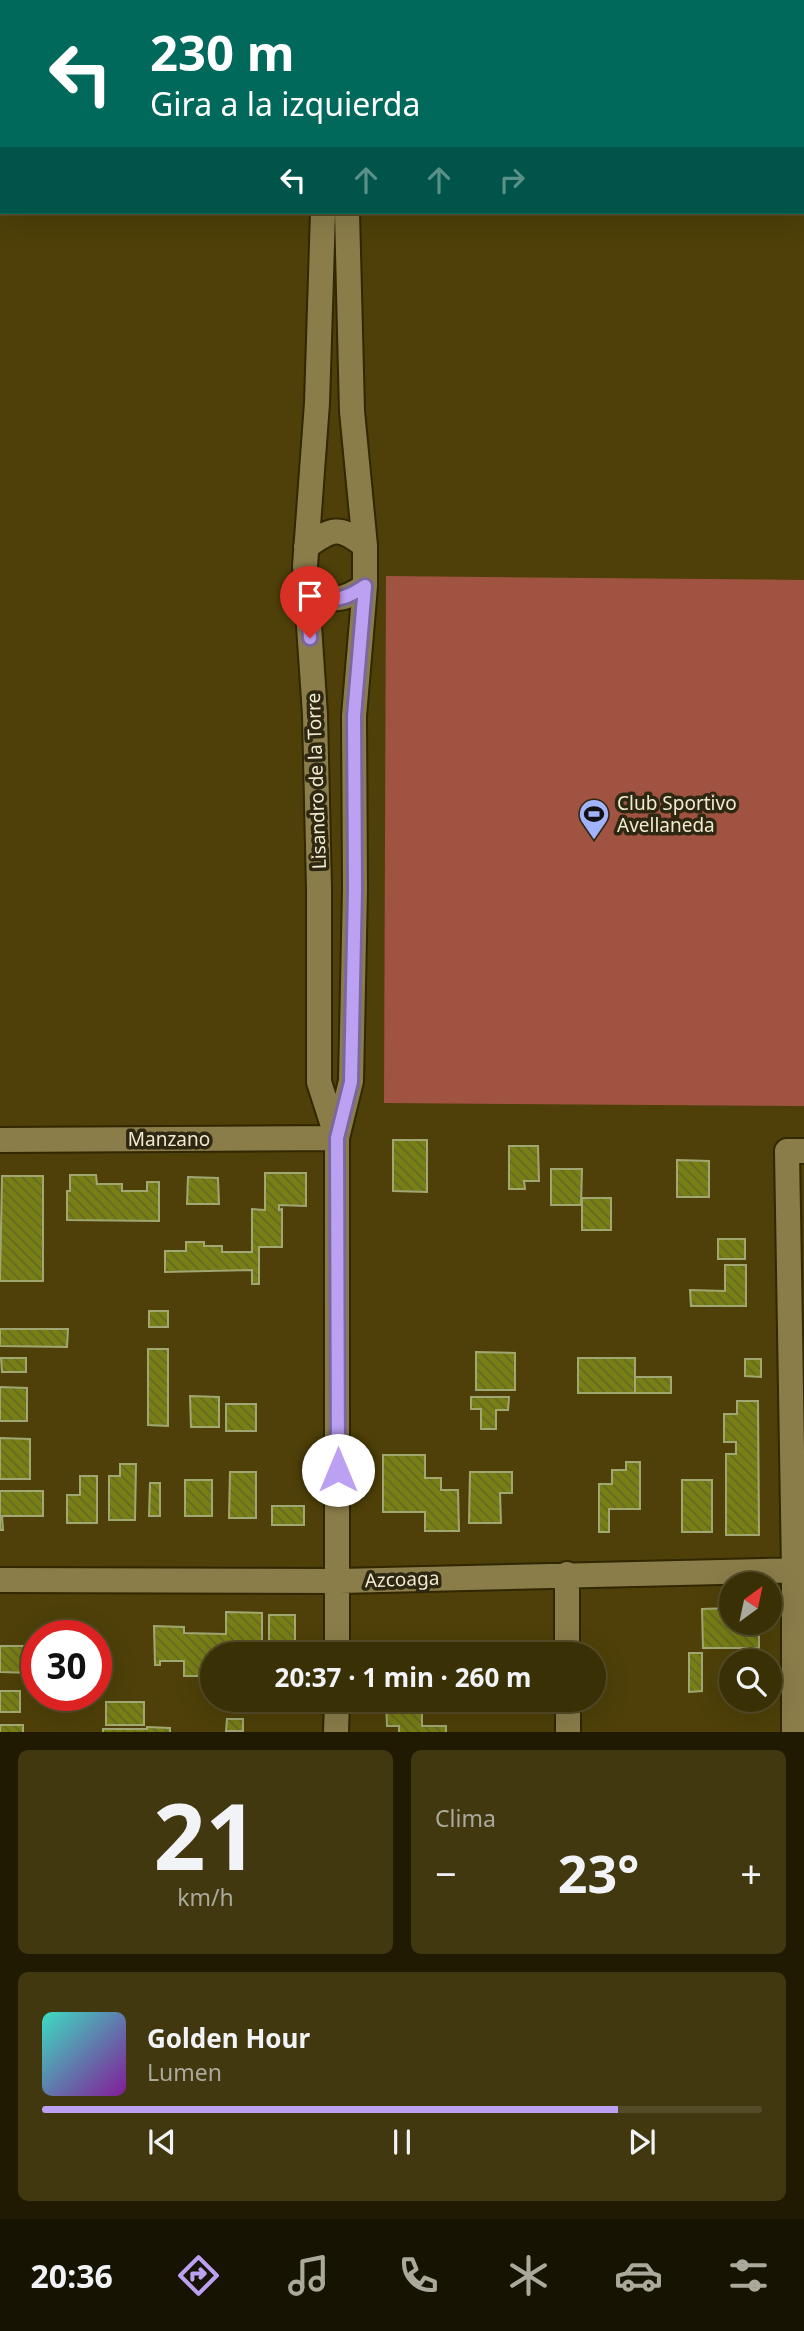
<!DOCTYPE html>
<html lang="es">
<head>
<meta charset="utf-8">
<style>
  :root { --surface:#3a3006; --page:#413810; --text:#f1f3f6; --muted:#aba99b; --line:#544b28; --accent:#bca0f2 }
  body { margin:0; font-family:"Noto Sans",sans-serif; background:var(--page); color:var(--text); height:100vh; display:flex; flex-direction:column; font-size:26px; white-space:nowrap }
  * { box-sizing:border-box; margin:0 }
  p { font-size:23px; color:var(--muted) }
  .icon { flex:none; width:38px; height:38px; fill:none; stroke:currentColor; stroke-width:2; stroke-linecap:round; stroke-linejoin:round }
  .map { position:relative; height:1732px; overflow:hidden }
  .panel { display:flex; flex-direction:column; gap:18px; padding:18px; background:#201a03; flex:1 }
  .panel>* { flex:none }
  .hud { position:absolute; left:0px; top:0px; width:805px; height:214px; box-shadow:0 7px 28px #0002,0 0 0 2px var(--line); background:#00695c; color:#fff; overflow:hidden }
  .needle { width:46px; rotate:33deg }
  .fabs { position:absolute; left:719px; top:1572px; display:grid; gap:14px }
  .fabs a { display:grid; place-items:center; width:63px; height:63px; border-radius:50%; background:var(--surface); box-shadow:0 7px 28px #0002,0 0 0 2px var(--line); font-size:35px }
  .speed { position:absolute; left:21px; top:1620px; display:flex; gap:14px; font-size:35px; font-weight:700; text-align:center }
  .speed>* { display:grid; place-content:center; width:91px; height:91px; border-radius:50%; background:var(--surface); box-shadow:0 7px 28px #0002,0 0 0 2px var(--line); line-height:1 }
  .speed .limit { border:10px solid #d22; background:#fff; color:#111 }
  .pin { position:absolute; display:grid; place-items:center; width:60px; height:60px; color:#fff; margin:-72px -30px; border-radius:50% 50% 50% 0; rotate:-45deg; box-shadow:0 0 7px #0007 }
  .pin .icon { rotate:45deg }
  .me { position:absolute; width:77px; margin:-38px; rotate:0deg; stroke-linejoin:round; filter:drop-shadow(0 0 5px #0008) }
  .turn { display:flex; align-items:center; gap:24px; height:147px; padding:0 35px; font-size:32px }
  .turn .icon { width:91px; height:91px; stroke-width:2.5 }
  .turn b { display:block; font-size:49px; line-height:60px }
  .lanes { display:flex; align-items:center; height:66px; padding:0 35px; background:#0003; justify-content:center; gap:35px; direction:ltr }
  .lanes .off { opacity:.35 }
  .big { font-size:52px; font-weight:700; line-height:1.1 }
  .panel .card { flex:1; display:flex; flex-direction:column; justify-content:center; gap:10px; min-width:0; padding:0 24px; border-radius:10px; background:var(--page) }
  .panel .dial { align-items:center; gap:0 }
  .dial b { font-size:91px; line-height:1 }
  .song { display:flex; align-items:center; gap:21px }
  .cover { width:84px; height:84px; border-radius:10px; background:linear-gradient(135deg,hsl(170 70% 55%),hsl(290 70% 35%)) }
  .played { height:7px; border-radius:4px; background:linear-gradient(90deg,var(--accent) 80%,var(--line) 80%) }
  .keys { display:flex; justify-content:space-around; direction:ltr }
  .heat { display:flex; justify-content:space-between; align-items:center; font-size:38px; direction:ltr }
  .panel .tiles { flex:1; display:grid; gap:18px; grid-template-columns:1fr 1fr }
  .card:last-child { grid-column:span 2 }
  .trip { position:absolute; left:200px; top:1642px; width:406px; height:70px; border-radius:35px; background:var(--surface); box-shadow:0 7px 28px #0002,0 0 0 2px var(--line); font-weight:700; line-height:70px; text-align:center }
  .menu { display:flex; height:112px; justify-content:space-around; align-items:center; background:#171302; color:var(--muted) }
  .menu .icon { width:49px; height:49px }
  .menu .on { color:var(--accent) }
  .menu b { font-size:32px; color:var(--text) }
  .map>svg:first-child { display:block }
  .pitch { fill:#a15341 }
  .building { fill:url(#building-back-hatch); stroke:#a0a773; stroke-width:2 }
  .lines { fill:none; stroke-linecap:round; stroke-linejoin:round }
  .minor-casing { stroke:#312700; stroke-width:28 }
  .minor { stroke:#8b7d4a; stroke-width:24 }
  .route-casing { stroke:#7a689d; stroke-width:18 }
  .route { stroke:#bca0f2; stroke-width:12 }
  .labels { text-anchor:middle; stroke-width:7; stroke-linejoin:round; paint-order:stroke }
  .street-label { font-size:19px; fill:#f1eacf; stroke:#2e2812 }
  .poi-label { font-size:19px; fill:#f1eacf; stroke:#2e2812; text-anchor:start }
</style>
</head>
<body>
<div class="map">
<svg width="804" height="1733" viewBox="0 0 804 1733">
  <defs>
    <pattern id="building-back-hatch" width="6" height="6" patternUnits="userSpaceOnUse" patternTransform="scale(1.75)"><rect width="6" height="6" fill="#787f14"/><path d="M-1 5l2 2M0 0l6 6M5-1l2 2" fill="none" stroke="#656825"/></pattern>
  </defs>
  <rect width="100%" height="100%" fill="#4e4008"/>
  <path class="pitch" d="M386 576 804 580V1106L384 1103Z"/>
  <path class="building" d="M222 0H304V2H222Z
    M393 1140H427V1192L393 1191Z
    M509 1146H538L539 1181H524L525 1189H509Z
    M677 1160 709 1161V1197H677Z
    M551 1169H582L581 1205H551Z
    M265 1173H306V1206L279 1205V1210L282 1209V1247H259V1284H252V1270L165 1272V1251H186V1242H204V1246H222V1252H252V1209L265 1210Z
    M70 1175H96L97 1184H122V1191H147V1182H159V1221L67 1220V1191H70Z
    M2 1176H43V1281H0Z
    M188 1177 218 1178 219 1204H187Z
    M582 1198H611V1230H582Z
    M718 1239H745V1259H718Z
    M725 1265H746V1306H691L690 1290 725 1291Z
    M149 1311H168V1327H149Z
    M0 1329H68L67 1347 0 1346Z
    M148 1349H168V1426L148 1425Z
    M476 1352 515 1353V1390H476Z
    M1 1358H26V1372H2Z
    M578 1358H635V1393H578Z
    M745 1359H761V1377L745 1376Z
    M635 1377H671V1393H635Z
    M0 1387 27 1388V1421H0Z
    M190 1396 219 1397V1427H191Z
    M471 1397H509L508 1410H496V1429H481V1409H471Z
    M737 1401H758L759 1535H726V1454H736V1442H724V1414H737Z
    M226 1404H256V1431H226Z
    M0 1438 30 1439V1479H0Z
    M383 1455H425V1478H441V1490H458L459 1531H425V1512H383Z
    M626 1462H640V1509H609V1532H599V1484H612V1470H626Z
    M120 1464H136L135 1520H109V1476H120Z
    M230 1472H256V1518H229Z
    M470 1472H512V1493H500L501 1523H469Z
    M80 1476H97V1523H67V1495H80Z
    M185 1480H212V1516H185Z
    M682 1480H712V1532H682Z
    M150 1483H160V1516H149Z
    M0 1491H43V1516H2L3 1530H0Z
    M272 1506H304V1525H272Z
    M732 1608V1622H759V1648H703L702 1609Z
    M226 1612 262 1613V1654H212V1676H184V1661H160V1665H155L154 1626 184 1627V1633L226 1634Z
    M269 1615H295V1654H269Z
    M0 1646H36V1659H31V1673L0 1672Z
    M689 1653H702V1691L689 1692Z
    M0 1691H20V1712H0Z
    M386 1699H422V1726H446V1733H399V1726H387Z
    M106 1702H144V1725H106Z
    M227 1719H243V1731H226Z
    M0 1725H23V1733H0Z
    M147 1727 170 1728V1733H103V1729H147Z"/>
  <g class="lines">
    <g class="minor-casing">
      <path id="minor" d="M339 2V0
        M803 54 804 46
        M0 161H2
        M803 161H804
        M323 212 317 403 305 566 315 715 319 889V1082L337 1138
        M306 547C332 528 339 525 365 546
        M307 586C330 603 342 602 365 586
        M0 1140 337 1138
        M567 1574V1654
        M0 1580 339 1581 804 1570
        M337 1654V1138L351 1081 355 889 354 716 365 586V546L352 411 347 212
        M568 1699V1733
        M336 1733 337 1699
        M794 1733V1570L787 1151H804"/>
    </g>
    <use href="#minor" class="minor"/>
  </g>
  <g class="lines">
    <g class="route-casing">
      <path id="route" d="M310 638 307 586C330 603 342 602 365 586L354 716 355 889 351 1082 337 1138 338 1470"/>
    </g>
    <use href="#route" class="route"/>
  </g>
  <defs>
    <g id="stadium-pin" transform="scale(1.575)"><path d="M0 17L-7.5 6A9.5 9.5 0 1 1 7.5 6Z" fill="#a2b2fd" stroke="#2e2812"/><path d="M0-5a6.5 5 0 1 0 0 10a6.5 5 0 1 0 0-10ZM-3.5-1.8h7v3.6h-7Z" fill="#111"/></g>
  </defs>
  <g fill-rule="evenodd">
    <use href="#stadium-pin" x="594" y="814"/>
  </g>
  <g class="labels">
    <g class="street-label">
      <text transform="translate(316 781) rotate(-92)" y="7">Lisandro de la Torre</text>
      <text x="169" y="1146">Manzano</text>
      <text transform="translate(402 1579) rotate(-2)" y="7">Azcoaga</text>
    </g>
    <g class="poi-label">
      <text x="617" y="810">Club Sportivo<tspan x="617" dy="22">Avellaneda</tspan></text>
    </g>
  </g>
</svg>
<div class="fabs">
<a><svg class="needle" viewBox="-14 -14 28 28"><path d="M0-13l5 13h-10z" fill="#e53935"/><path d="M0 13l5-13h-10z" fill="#aba99b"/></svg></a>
<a><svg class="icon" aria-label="search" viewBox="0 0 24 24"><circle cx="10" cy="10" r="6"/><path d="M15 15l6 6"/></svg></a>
</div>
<div class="speed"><div class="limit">30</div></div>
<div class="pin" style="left:310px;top:638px;background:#d93025"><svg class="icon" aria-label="arrive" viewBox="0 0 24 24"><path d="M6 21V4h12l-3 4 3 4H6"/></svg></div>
<svg class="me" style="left:338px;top:1470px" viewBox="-20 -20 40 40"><circle r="19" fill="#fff"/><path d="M0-13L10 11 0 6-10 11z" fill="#bca0f2"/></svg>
<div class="trip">20:37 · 1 min · 260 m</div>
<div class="hud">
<div class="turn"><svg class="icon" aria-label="left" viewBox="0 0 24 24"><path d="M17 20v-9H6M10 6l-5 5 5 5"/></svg><div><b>230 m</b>Gira a la izquierda</div></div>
<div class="lanes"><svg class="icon" aria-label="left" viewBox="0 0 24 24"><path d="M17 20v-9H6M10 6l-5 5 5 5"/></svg><svg class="icon off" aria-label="ahead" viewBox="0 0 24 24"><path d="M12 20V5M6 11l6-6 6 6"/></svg><svg class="icon off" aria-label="ahead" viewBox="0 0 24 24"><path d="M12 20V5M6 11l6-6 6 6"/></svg><svg class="icon off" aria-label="right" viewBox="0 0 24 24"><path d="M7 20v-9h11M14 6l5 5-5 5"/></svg></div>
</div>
</div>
<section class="panel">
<div class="tiles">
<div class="card dial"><b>21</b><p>km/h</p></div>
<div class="card"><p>Clima</p>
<div class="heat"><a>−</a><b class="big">23°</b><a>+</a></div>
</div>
<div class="card">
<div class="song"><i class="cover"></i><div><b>Golden Hour</b><p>Lumen</p></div></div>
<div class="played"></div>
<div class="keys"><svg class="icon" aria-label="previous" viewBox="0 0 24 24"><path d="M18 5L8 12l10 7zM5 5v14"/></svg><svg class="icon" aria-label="pause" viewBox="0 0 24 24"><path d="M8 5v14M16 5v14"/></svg><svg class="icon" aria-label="next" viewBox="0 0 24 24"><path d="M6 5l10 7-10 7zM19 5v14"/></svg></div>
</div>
</div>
</section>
<nav class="menu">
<b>20:36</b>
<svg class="icon on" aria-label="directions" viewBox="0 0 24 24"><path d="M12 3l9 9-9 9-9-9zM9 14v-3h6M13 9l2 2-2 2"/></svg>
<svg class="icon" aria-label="music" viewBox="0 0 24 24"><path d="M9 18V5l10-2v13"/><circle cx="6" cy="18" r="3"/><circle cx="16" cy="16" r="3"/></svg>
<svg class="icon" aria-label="phone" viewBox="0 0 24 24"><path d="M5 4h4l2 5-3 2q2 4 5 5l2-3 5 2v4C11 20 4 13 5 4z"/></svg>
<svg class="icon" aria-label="climate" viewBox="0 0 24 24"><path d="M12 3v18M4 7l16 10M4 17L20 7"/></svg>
<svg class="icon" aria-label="car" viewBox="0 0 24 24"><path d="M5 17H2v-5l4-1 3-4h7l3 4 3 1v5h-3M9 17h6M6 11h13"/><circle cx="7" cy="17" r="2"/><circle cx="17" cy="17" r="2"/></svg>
<svg class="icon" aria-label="filters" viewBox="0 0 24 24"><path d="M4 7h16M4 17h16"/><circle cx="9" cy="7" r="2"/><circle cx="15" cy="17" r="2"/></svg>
</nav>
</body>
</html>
